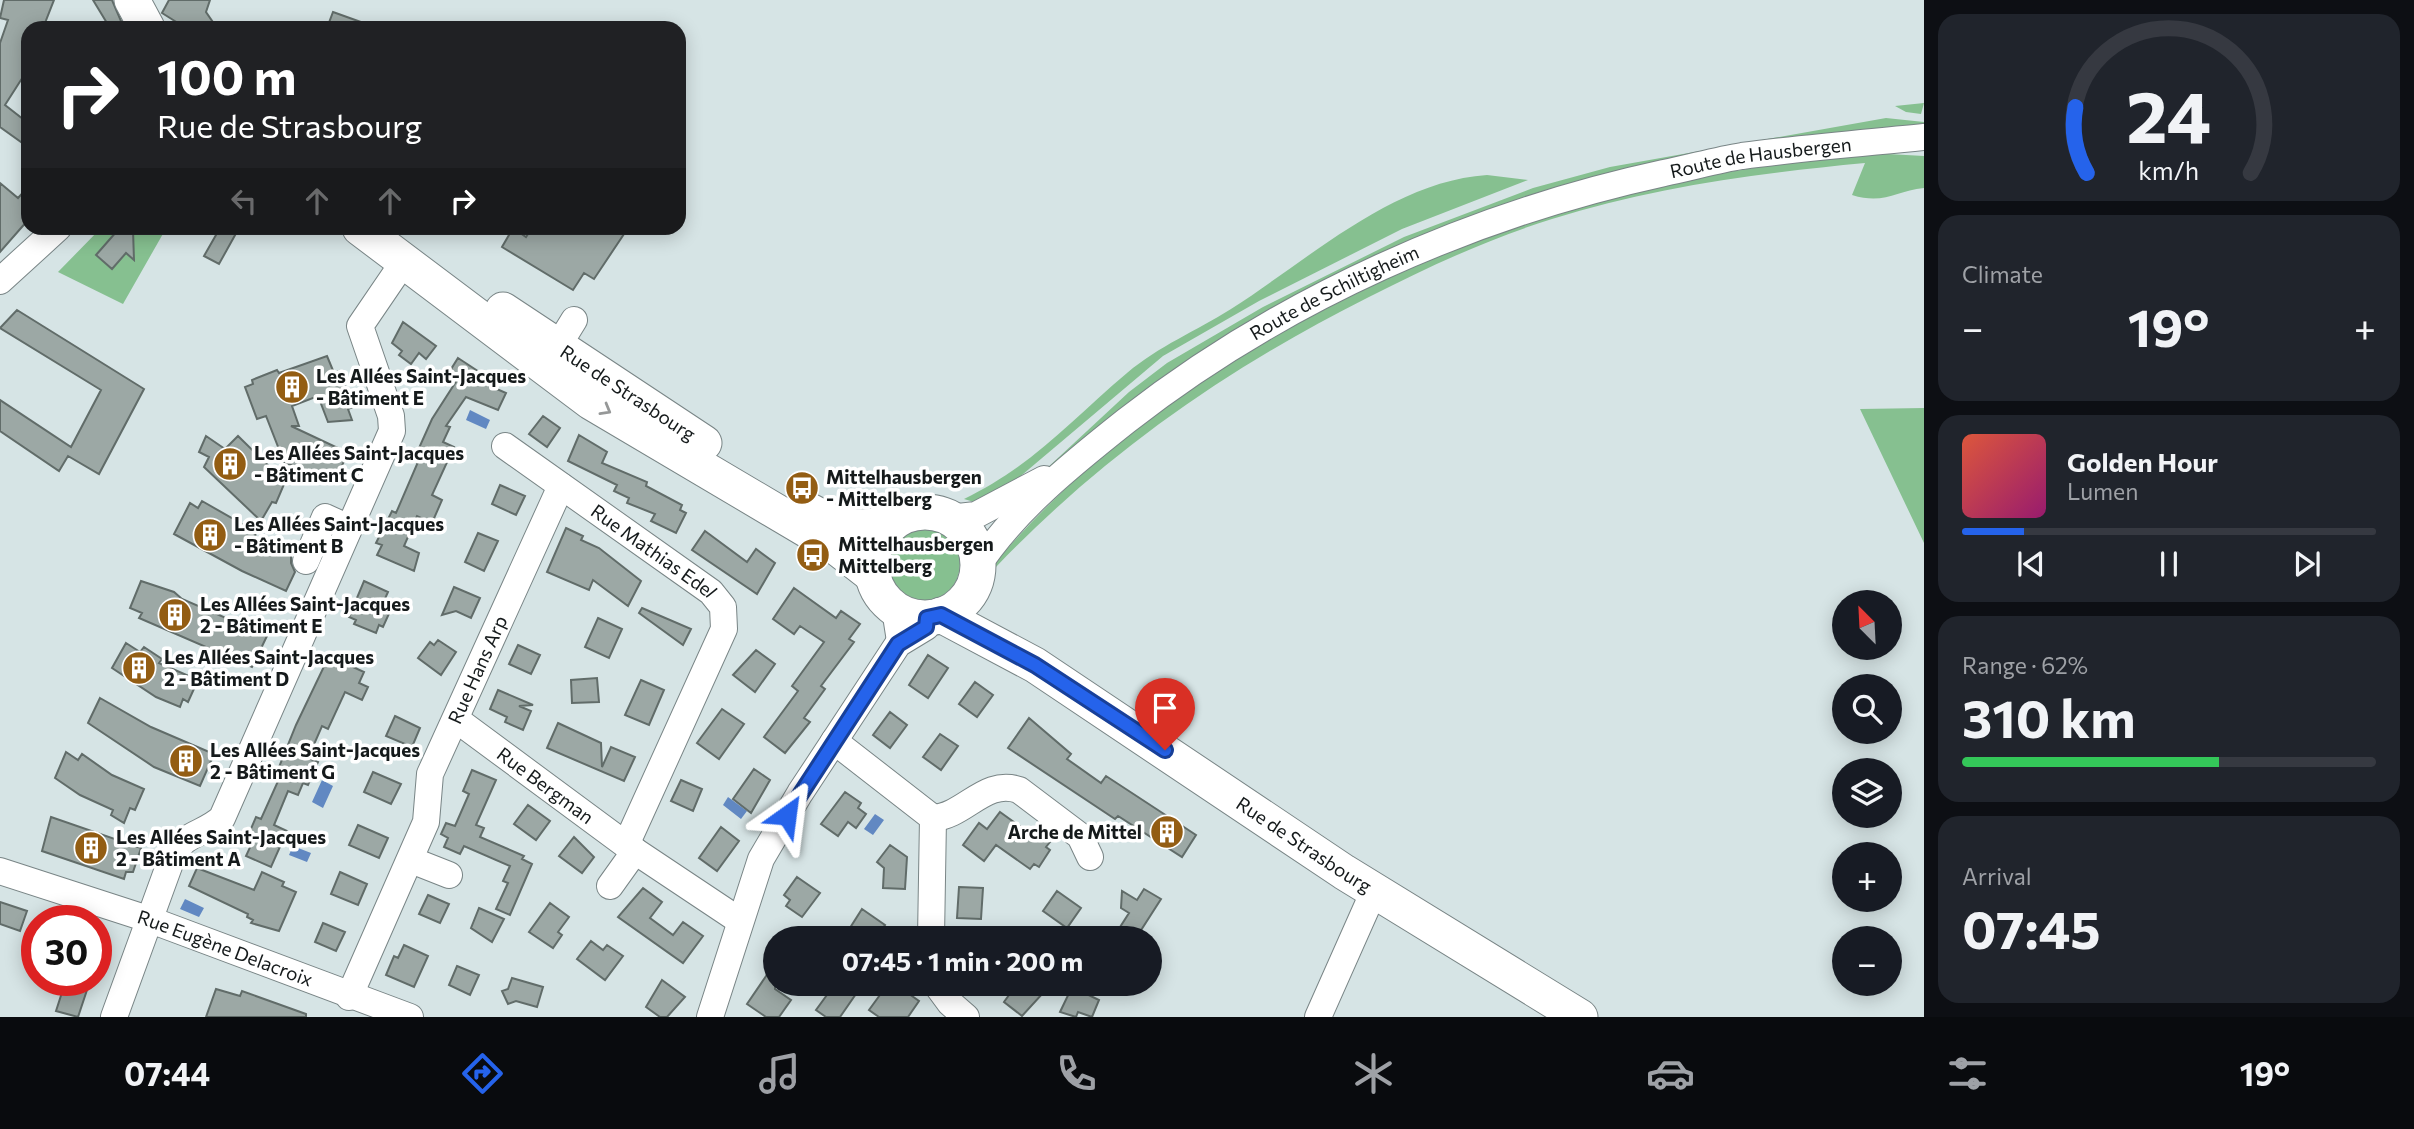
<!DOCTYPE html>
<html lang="en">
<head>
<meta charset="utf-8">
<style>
  :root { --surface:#171b24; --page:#20242c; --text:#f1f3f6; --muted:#9ea1a6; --line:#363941; --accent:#2563eb }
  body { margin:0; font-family:Commissioner,sans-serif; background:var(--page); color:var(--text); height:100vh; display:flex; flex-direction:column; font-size:26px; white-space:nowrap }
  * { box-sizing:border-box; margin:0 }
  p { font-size:23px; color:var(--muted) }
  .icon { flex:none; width:38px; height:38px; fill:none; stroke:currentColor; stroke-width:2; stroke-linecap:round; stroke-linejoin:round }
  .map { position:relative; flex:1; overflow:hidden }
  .drawer { display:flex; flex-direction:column; gap:14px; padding:14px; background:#0d0f14; width:490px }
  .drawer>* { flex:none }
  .guide { position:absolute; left:21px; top:21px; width:665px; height:214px; border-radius:21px; box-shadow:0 4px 18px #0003; background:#202124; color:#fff; overflow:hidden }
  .needle { width:46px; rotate:336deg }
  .fabs { position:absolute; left:1832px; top:590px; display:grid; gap:14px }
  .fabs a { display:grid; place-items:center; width:70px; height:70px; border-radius:50%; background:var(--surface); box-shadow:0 4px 18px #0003; font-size:35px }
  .speed { position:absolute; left:21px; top:905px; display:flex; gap:14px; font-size:35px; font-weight:700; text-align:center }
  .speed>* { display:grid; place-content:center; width:91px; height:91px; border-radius:50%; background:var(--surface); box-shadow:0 4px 18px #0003; line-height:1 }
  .speed .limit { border:10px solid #d22; background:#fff; color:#111 }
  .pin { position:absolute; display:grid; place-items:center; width:60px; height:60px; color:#fff; margin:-72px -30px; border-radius:50% 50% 50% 0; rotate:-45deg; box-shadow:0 0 7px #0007 }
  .pin .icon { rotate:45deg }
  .me { position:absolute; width:77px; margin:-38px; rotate:31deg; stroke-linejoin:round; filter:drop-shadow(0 0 5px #0008) }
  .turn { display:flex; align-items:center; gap:24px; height:147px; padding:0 21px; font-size:32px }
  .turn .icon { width:91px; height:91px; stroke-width:2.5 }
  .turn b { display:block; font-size:49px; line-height:60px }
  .lanes { display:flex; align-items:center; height:66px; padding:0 21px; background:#0003; justify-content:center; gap:35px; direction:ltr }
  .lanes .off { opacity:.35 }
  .big { font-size:52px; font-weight:700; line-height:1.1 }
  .drawer .widget { flex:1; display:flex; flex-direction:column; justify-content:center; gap:10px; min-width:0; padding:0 24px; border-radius:21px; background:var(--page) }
  .drawer .dial { align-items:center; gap:0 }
  .dial svg { height:182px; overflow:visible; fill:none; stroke:var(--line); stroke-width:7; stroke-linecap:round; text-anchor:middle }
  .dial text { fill:var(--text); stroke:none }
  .song { display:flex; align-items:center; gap:21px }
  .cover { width:84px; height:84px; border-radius:10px; background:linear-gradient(135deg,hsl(10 70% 55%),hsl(320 70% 35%)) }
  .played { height:7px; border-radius:4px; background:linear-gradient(90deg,var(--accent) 15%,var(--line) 15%) }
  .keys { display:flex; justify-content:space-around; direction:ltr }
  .heat { display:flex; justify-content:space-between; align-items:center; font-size:38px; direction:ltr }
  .charge { height:10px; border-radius:5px; background:linear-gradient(90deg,#34c759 62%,var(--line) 0) }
  .trip { position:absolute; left:763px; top:926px; width:399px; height:70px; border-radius:35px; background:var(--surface); box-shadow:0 4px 18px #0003; font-weight:700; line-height:70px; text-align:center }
  .menu { display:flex; height:112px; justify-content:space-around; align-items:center; background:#090b0e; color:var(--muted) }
  .menu .icon { width:49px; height:49px }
  .menu .current { color:var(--accent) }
  .menu b { font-size:32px; color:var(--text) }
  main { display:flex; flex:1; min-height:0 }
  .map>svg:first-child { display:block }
  .green { fill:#86c090 }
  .water { fill:#6188c2 }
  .building { fill:#9ca8a5; stroke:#616c69; stroke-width:2 }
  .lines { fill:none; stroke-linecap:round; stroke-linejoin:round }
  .minor-casing { stroke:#798586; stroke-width:28 }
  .major-casing { stroke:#798586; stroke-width:37 }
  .minor { stroke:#fff; stroke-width:26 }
  .major { stroke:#fff; stroke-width:35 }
  .oneway { stroke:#969898 }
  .route-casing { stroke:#184099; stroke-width:18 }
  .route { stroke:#2563eb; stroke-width:12 }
  .labels { text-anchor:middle; stroke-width:7; stroke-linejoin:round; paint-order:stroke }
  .street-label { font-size:19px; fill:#151a1b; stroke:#fff }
  .poi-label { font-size:19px; font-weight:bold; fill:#151a1b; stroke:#fff; text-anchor:start }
</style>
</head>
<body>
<main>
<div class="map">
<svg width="1924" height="1017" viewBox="0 0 1924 1017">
  <rect width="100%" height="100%" fill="#d6e4e5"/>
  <path class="green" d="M1924 103 1921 114 1906 112 1895 106Z
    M1886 118 1924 122V127L1482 215 1045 470 1129 392 1167 363 1263 307 1404 237 1533 188 1610 167Z
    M1870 153 1924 156V188C1896 191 1884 205 1852 195L1865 163C1760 173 1653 187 1552 219 1488 239 1428 267 1367 298 1228 368 1104 454 996 567L993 565C1166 361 1428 235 1686 180 1746 167 1809 161 1870 153Z
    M1487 175 1528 180 1402 229 1259 301 1163 356 1016 480 974 502 964 499C1034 465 1070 421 1127 373 1159 346 1196 331 1231 309 1308 260 1393 181 1487 175Z
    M101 228H158L164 232 123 304 58 272Z
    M1924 408V543L1860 409Z
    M886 564a37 37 0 1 1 74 0a37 37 0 1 1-74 0Z"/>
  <path class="water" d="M470 410 490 420 486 429 466 420Z
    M322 780 333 786 323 808 312 802Z
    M728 797 747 811 741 819 723 805Z
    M875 814 884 820 873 835 864 829Z
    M293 846 311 853 307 862 289 855Z
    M185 899 204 908 199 917 180 909Z"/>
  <path class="building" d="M4 0H54L43 28H28V69L5 105 28 123V147L0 127V43L8 20 0 18Z
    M93 0H112L124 28H110Z
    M169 0H210L206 12 217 28H186L162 13Z
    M333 12 372 26V28H327Z
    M0 183 18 198 28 187V220L0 252Z
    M220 228H239L219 264 204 256Z
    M513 228 526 237 532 228H628L594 279 584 273 573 290 502 247Z
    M133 230 134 260 126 253 112 269 96 255 117 231Z
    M17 310 144 389 99 474 68 456 59 471 0 431V400L71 447 101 390 0 328Z
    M403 322 436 346 426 359 419 353 411 364 399 355 402 351 392 343Z
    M327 356 334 373 339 371 353 407 348 409 352 420 328 422 318 396 292 406 299 426H291L340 449 337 455 345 459 334 484 284 462 266 416 257 419 245 387 253 384 252 380 277 370 279 373Z
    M458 358 493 381 490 386 506 393 498 410 466 397 446 426 450 427 443 442 454 447 432 495 442 500 432 523 417 516 404 546 419 553 414 571 377 555 382 545 376 543 392 511 396 513 418 462 416 461 419 448 432 419 457 380 448 374Z
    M543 416 560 428 547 447 529 434Z
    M579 435 607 452 602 463 647 482 646 486 682 505 680 510 686 513 676 533 651 521 655 514 627 503 629 498 614 491 617 485 568 461Z
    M206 436 225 449 238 436 285 482 276 503 272 502 261 521 204 467 209 457 199 452Z
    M500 485 525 496 516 515 492 504Z
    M202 501 256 532 255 537 291 555V563L295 572 286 591 242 571 174 534 190 503 198 508Z
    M566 528 583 536 581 540 599 548 641 581 628 606 593 580 589 590 547 572Z
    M705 531 747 562 756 549 775 563 757 594 692 550Z
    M478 533 498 541 484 571 465 562Z
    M141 581 174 592 182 599 267 636 252 667 139 618 142 613 130 608Z
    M364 581 388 592 383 603 392 607 383 627 379 625 376 633 354 624 356 620 349 617Z
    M454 587 480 598 471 618 456 611 442 615Z
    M794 588 836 618 841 611 860 624 849 639 854 642 821 686 825 689 804 718 810 722 785 753 764 737 798 691 792 686 824 642 800 626 794 634 773 619Z
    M642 608 691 629 683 645 639 613Z
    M598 618 622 629 609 658 585 647Z
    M438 640 456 652 441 675 418 658 430 642 434 645Z
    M126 643 140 652 144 647 162 659 159 663 198 680 188 702 183 699 180 707 156 697 112 668Z
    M518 645 540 655 531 674 509 664Z
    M756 650 775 664 755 692 733 675Z
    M928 655 948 668 928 698 909 685Z
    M329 656 364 672 359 683 368 687 362 700 345 692 328 729 322 726 308 758 318 762 308 785 303 783 298 795 288 791 274 825 287 831 271 867 246 856 253 841 247 838 256 817 261 819 279 779 275 777 296 725Z
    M597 678 599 702 572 703 571 680Z
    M641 680 664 690 649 725 625 715Z
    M975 682 993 695 977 717 959 704Z
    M498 690 533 705 519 706 531 711 523 730 505 722 507 717 490 709Z
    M100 698 151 727 214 754 200 786 154 767 88 723Z
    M722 709 744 724 719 759 697 743Z
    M890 712 907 725 890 748 873 735Z
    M395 716 420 728 412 747 386 736Z
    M1029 718 1071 754 1067 759 1101 783 1106 776 1196 835 1182 857 1118 816 1115 819 1008 748Z
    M558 723 601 743 602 767 611 747 635 757 624 781 547 748Z
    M940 734 958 746 941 770 923 757Z
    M66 752 78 760 82 754 112 775 144 789 135 810 130 808 124 823 111 815 113 810 80 795 55 778Z
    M754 769 770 780 751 813 733 799Z
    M472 770 496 780 476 825 484 828 480 837 524 856 522 859 532 864 510 915 496 909 508 883 503 881 510 866 464 846 460 854 444 847 448 838 441 834 446 823 455 826 469 794 463 791Z
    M373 772 401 784 391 804 364 792Z
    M681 780 702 789 693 811 671 801Z
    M845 792 861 803 858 808 866 814 856 828 848 822 838 836 821 824Z
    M528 805 550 821 536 840 514 824Z
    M1000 812 1029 833 1032 829 1050 842 1046 847 1050 850 1039 867 1034 864 1030 869 996 845 984 861 963 845 979 823 987 829Z
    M51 817 141 848 133 872H126L124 879 42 851Z
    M358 825 388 838 379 858 349 845Z
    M721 827 739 841 717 871 699 858Z
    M574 837 594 857 582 873 559 856Z
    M890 845 907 857 905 889 883 888 884 868 877 862Z
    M197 868 254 890 262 872 284 882 282 886 296 892 279 931 251 923 253 920 247 917 248 914 189 886Z
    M340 872 367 884 358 905 331 894Z
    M797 877 820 893 802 917 786 906 790 900 784 895Z
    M959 887 983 888 981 919 957 918Z
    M643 888 662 902 650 918 673 935 683 922 703 936 683 963 618 917Z
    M1144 889 1161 899 1136 938H1113L1129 913 1121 908 1122 891 1137 900Z
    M1057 891 1081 908 1067 928 1043 911Z
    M428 895 449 904 440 923 419 914Z
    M0 902 27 911 20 931 0 924Z
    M550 903 569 917 558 932 562 935 553 948 529 932Z
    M479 908 504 919 492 942 471 928Z
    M862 909 885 925 876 938H858L848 931Z
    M323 923 345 932 336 951 315 942Z
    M591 941 603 950 607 945 623 956 605 980 577 959Z
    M404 945 428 956 414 987 386 975 394 956 398 958Z
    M775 963V989L791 1000 779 1017H766L747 1004Z
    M457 966 479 975 470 995 449 985Z
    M512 978 543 987 537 1007 516 1001 508 1004 502 991 508 989Z
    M66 980 88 987 78 1017 56 1011Z
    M662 980 685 997 667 1017H660L646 1007Z
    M835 984H848L858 991 840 1017H826L816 1010Z
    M888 984H895L919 1001 908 1017H879L869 1010Z
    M1017 984H1032L1044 992 1022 1016 1004 1002Z
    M1072 987 1099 1000 1092 1017 1078 1012 1076 1017 1060 1012Z
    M216 989 240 996 242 991 306 1014V1017H206Z"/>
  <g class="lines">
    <g class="minor-casing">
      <g id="minor">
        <path d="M0 281 58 228"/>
        <path d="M558 346 574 320"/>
        <path id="s1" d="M505 446 711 592 723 607 724 629 626 845"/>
        <path d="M949 518 976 515 1044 479"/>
        <path d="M306 561 325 517 349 528"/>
        <path id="s2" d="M977 567C1014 510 1073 463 1126 421 1282 299 1471 215 1664 173 1690 168 1716 160 1742 156 1803 148 1864 143 1924 137"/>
        <path d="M895 609 900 641"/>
        <path id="s3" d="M457 720 626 845 740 921"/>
        <path d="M834 741 933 818 931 938"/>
        <path d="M933 818C965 816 985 778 1019 790L1080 836 1090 857"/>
        <path d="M411 860 449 875"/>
        <path id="s4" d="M0 871 148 919 410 1017"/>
        <path d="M610 886 635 851"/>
        <path d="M936 984 950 1003 966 1017"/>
        <path id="s5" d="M349 997 426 822 430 774 561 486"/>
        <path d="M114 1017 173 855C184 833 205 834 222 818L392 431 391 416 360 326 405 260"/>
        <path d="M710 1017 761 859 800 793 898 644 926 627 927 618"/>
        <path d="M1318 1017 1374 891"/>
      </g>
    </g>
    <g class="major-casing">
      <g id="major">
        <path d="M132 0 147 28"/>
        <path d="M360 228 591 402 836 547 872 575"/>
        <path id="s6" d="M503 310 704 443"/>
        <path d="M810 511C839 528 861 530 893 523"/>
        <circle cx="925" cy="565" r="53"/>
        <path id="s7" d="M941 615 1035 665 1344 872 1580 1017"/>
      </g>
    </g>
    <use href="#minor" class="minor"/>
    <use href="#major" class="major"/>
  </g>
  <defs><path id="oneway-chevron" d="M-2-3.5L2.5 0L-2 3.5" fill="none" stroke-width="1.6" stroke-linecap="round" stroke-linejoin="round" transform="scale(1.75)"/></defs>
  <use class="oneway" href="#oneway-chevron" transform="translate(606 410) rotate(30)"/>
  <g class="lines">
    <g class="route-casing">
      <path id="route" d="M787 815 898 644 926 627 927 618 941 615 1035 665 1165 750"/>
    </g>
    <use href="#route" class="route"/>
  </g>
  <defs>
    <g id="building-disc" transform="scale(1.75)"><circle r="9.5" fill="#935d13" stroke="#fff"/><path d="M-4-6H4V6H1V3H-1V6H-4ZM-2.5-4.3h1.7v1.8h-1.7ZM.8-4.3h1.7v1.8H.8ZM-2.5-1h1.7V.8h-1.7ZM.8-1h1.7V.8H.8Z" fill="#fff"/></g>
    <g id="bus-disc" transform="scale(1.75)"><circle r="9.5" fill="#935d13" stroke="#fff"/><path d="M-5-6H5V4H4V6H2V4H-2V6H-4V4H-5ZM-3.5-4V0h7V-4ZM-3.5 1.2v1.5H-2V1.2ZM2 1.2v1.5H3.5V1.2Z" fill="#fff"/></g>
  </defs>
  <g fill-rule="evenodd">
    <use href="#building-disc" x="292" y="387"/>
    <use href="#building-disc" x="230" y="464"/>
    <use href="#bus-disc" x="802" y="488"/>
    <use href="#building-disc" x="210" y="535"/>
    <use href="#bus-disc" x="813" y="555"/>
    <use href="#building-disc" x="175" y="615"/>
    <use href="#building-disc" x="139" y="668"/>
    <use href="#building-disc" x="186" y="761"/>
    <use href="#building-disc" x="1167" y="832"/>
    <use href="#building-disc" x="91" y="848"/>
  </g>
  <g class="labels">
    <g class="street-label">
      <text dy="7" stroke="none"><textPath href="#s2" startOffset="905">Route de Hausbergen</textPath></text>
      <text dy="7" stroke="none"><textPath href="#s2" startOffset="455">Route de Schiltigheim</textPath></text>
      <text dy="7" stroke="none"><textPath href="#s6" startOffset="150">Rue de Strasbourg</textPath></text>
      <text dy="7" stroke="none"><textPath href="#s1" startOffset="182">Rue Mathias Edel</textPath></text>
      <text dy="7" stroke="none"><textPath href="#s5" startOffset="354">Rue Hans Arp</textPath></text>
      <text dy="7" stroke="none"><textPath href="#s3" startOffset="110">Rue Bergman</textPath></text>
      <text dy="7" stroke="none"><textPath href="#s7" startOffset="430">Rue de Strasbourg</textPath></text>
      <text dy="7" stroke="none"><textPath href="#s4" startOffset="238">Rue Eugène Delacroix</textPath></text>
    </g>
    <g class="poi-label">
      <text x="316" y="383">Les Allées Saint-Jacques<tspan x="316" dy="22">- Bâtiment E</tspan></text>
      <text x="254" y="460">Les Allées Saint-Jacques<tspan x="254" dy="22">- Bâtiment C</tspan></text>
      <text x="826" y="484">Mittelhausbergen<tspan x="826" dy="22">- Mittelberg</tspan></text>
      <text x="234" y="531">Les Allées Saint-Jacques<tspan x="234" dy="22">- Bâtiment B</tspan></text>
      <text x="838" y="551">Mittelhausbergen<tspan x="838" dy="22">Mittelberg</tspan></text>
      <text x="200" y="611">Les Allées Saint-Jacques<tspan x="200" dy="22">2 - Bâtiment E</tspan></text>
      <text x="164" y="664">Les Allées Saint-Jacques<tspan x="164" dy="22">2 - Bâtiment D</tspan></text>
      <text x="210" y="757">Les Allées Saint-Jacques<tspan x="210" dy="22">2 - Bâtiment G</tspan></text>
      <text x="1142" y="839" text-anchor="end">Arche de Mittel</text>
      <text x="116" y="844">Les Allées Saint-Jacques<tspan x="116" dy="22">2 - Bâtiment A</tspan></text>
    </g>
  </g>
</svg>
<div class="fabs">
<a><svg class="needle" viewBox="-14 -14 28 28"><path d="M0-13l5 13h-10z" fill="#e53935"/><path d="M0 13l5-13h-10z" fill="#9ea1a6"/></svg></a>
<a><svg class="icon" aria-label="search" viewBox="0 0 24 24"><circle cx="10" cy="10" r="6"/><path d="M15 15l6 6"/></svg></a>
<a><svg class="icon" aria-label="layers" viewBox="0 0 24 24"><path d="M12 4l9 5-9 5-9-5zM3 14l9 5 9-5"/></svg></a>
<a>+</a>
<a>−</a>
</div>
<div class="speed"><div class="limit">30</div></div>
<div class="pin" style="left:1165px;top:750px;background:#d93025"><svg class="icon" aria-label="arrive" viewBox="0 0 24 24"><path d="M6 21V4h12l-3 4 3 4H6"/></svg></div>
<svg class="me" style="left:787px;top:815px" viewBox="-20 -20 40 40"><path d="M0-17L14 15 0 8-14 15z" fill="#2563eb" stroke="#fff" stroke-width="4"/></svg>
<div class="trip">07:45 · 1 min · 200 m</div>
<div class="guide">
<div class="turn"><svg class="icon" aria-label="right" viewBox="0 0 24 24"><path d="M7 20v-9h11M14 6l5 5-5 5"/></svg><div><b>100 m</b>Rue de Strasbourg</div></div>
<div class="lanes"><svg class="icon off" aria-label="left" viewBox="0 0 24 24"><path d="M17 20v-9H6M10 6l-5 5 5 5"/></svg><svg class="icon off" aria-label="ahead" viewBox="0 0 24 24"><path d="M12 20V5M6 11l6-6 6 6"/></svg><svg class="icon off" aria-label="ahead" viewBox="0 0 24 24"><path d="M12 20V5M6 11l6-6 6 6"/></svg><svg class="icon" aria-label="right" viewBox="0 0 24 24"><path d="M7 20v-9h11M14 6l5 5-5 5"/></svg></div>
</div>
</div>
<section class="drawer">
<div class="widget dial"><svg viewBox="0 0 100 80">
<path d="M14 69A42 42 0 1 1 86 69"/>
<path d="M14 69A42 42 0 0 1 9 40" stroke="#2563eb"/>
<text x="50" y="56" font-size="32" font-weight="700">24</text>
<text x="50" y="72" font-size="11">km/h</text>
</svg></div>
<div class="widget"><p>Climate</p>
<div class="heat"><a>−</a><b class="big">19°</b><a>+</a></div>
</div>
<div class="widget">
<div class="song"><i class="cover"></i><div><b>Golden Hour</b><p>Lumen</p></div></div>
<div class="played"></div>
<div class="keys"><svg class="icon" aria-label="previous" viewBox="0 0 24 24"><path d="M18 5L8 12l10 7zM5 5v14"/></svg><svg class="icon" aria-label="pause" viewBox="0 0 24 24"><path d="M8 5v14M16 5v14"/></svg><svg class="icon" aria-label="next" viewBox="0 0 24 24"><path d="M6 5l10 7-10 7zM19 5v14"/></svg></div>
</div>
<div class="widget"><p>Range · 62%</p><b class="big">310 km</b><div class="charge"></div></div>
<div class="widget"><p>Arrival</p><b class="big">07:45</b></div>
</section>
</main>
<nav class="menu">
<b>07:44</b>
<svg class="icon current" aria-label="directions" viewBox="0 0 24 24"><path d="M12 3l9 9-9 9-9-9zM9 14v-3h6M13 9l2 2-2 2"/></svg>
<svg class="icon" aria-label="music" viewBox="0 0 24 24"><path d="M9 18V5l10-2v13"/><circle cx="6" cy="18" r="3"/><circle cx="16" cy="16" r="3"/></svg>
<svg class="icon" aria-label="phone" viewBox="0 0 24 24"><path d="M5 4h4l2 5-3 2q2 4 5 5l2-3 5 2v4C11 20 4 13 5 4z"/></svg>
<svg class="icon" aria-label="climate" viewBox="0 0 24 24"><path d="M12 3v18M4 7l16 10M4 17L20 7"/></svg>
<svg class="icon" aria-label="car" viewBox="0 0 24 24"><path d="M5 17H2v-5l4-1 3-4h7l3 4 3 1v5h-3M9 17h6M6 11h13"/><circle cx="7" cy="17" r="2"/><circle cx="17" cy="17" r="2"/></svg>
<svg class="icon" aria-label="filters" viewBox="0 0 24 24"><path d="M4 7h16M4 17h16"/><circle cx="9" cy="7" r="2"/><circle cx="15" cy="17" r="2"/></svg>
<b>19°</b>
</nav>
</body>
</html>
